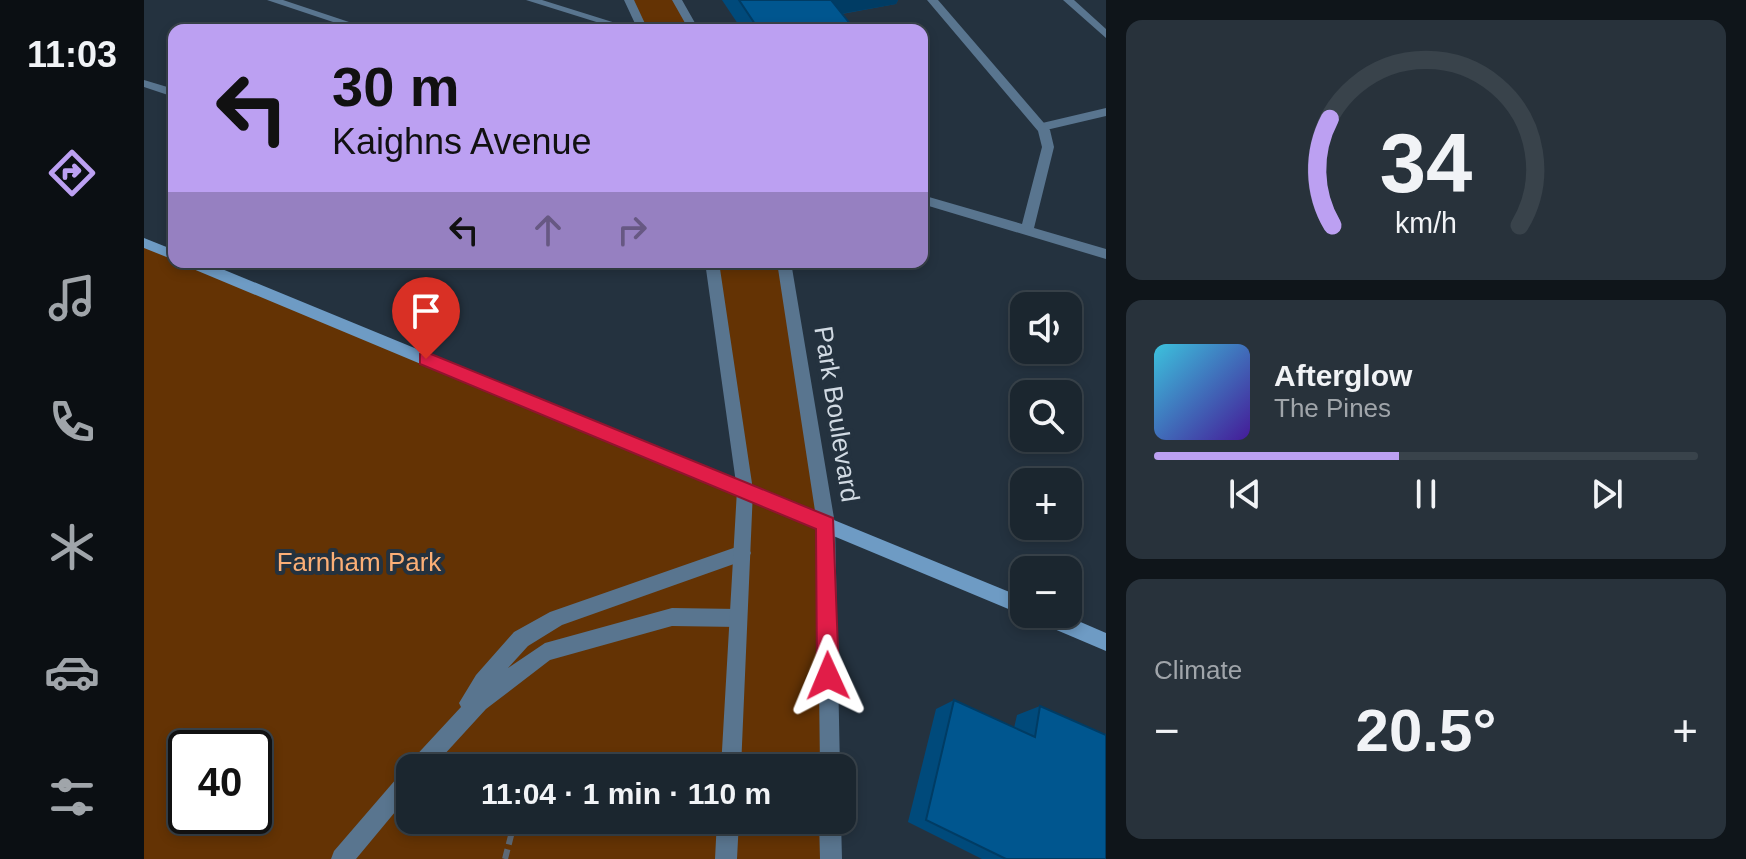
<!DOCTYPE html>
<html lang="en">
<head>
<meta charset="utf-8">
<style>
  :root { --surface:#1b262f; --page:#28323b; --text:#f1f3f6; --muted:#a0a5aa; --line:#39434b; --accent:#bca0f2 }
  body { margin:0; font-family:Helvetica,sans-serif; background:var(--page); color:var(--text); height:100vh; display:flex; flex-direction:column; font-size:30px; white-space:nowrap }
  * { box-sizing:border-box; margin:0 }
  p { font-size:26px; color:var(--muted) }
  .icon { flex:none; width:44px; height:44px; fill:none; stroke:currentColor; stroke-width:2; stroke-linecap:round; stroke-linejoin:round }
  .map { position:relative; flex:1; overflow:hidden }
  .panel { display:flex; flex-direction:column; gap:20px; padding:20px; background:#0f151a; width:640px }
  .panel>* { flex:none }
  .guide { position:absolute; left:24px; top:24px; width:760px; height:244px; border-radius:16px; box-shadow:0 4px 12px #0003,0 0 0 2px var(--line); background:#bca0f2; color:#111; overflow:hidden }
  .buttons { position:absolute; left:866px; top:292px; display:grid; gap:16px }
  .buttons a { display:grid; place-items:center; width:72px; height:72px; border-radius:16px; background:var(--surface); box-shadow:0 4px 12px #0003,0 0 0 2px var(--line); font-size:40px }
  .speed { position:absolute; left:24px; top:730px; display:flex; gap:16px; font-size:40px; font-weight:700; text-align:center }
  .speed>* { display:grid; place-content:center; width:104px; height:104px; border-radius:50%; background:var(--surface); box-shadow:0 4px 12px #0003,0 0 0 2px var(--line); line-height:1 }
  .speed .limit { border:4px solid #111; border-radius:12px; background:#fff; color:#111 }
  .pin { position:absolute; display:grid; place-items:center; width:68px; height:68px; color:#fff; margin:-82px -34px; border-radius:50% 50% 50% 0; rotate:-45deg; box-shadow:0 0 8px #0007 }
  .pin .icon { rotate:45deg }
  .me { position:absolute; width:88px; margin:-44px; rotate:359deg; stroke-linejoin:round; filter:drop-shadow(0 0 6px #0008) }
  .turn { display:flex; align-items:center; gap:28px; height:168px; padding:0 32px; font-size:36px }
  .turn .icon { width:104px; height:104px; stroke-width:2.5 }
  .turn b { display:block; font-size:56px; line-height:68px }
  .lanes { display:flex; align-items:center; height:76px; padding:0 32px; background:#0003; justify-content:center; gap:40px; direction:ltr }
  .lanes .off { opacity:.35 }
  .big { font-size:60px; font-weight:800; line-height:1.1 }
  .panel .card { flex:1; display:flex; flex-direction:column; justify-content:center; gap:12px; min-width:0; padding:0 28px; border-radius:16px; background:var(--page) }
  .panel .dial { align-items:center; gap:0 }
  .dial svg { height:208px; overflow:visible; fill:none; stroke:var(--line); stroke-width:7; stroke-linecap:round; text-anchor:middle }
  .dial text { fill:var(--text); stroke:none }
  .song { display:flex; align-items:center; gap:24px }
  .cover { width:96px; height:96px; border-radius:12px; background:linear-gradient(135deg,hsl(190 70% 55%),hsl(260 70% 35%)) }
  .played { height:8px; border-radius:4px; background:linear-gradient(90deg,var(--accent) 45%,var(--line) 45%) }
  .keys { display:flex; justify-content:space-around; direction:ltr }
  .heat { display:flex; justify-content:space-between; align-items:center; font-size:44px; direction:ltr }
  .trip { position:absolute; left:252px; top:754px; width:460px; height:80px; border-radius:16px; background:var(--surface); box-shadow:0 4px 12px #0003,0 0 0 2px var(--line); font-weight:800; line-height:80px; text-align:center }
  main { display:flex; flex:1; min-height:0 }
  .menu { display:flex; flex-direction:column; width:144px; justify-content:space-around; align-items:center; background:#0b0f13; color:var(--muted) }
  .menu .icon { width:56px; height:56px }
  .menu .current { color:var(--accent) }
  .menu b { font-size:36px; color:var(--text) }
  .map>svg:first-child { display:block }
  .green { fill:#643304; fill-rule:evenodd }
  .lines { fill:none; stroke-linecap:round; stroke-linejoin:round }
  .path { stroke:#5d6975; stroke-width:6; stroke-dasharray:10 5; stroke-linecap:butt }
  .service { fill:#59758f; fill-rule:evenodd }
  .minor { fill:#59758f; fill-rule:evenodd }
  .tertiary { fill:#59758f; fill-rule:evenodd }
  .secondary { fill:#6e9bc4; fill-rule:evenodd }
  .wall { fill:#004a7b }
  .shaded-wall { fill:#003c64 }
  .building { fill:#00568f; stroke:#003c64; stroke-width:2 }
  .route { fill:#e11d48; stroke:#92132f; stroke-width:2 }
  .labels { text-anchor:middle; stroke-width:8; stroke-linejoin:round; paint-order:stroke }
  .street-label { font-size:26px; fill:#d1dae3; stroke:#24323f }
  .park-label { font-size:26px; fill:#fcaf76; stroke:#24323f }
</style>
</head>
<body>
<main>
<nav class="menu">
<b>11:03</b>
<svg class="icon current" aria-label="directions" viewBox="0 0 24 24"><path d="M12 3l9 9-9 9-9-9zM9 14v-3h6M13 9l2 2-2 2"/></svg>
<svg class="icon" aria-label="music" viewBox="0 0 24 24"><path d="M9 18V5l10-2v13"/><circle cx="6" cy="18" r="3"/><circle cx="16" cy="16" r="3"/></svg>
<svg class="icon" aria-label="phone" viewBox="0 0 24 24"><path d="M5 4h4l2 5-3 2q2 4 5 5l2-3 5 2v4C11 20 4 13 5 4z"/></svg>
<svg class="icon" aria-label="climate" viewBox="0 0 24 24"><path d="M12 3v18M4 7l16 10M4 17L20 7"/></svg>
<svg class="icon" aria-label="car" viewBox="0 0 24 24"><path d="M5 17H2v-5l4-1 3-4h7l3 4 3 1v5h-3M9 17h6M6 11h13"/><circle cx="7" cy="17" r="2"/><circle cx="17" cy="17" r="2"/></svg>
<svg class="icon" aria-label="filters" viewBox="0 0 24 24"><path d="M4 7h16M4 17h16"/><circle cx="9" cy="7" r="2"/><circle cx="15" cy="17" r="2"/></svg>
</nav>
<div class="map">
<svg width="962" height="859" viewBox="0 0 962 859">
  <rect width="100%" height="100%" fill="#24323f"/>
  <path class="green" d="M485 0H533L550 30H499Z
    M0 243 30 255V262H47L600 490 568 262H640L682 524 686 768H266V820H686L687 859H0ZM42 748H110V816H42Z"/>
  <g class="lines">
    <path class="path" d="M385 768 388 755
      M361 859 371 820"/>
    <path class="service" d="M382 0H398L494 30H478Z
      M919 0H930L962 29V38Z
      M0 80 30 89V97L0 87Z
      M962 108V116L898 131 892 127 894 124Z
      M598 545 604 547 607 553 604 559 418 625 384 646 364 668 401 643 528 608 594 609 601 612 603 618 601 624 594 627 528 626 406 660 342 709 288 768H266V794L212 859H187L190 851 259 771 264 769 267 761 317 707 315 703 332 675 370 632 406 612Z"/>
    <path class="minor" d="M123 0H139L229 30H213Z
      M783 0H794L906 130 910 147 890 228 962 249V259L778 204V195L878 224 898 147 894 131Z"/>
    <path class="tertiary" d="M480 0H490L504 30H494Z
      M528 0H538L555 30H545Z
      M561 262H575L609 490 597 768H577L593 490Z
      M633 262H647L691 524 696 768H676L673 524Z
      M573 820H595L593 859H571Z
      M675 820H697L698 859H676Z"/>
    <path class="secondary" d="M0 238 30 250V260L0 248Z
      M40 262H61L880 598V614H885L880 616 874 613 42 266Z
      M887 614H918L962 633V651L889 620Z"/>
  </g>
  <path class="wall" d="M578 0H754L752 4 698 14 711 30H598Z
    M810 700 870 728 873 715 896 706 962 859H838L764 822 792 709Z"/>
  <path class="shaded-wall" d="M683 0H754L752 4 679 17Z"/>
  <path class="building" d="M595 0H687L711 30H615Z
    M810 700 891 737 896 706 962 735V859H862L782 820Z"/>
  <path class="route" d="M282 352 689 518 695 676 692 683 684 687 676 683 673 676 672 529 276 364V354Z"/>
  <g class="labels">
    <g class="street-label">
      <text transform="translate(693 414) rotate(81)" y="9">Park Boulevard</text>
    </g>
    <g class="park-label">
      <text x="215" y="571">Farnham Park</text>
    </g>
  </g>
</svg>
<div class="buttons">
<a><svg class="icon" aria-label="sound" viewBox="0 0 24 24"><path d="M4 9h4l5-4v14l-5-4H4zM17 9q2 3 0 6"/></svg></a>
<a><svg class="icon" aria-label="search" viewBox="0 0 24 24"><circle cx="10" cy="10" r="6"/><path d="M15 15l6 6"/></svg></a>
<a>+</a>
<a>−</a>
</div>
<div class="speed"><div class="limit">40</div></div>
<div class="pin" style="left:282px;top:359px;background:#d93025"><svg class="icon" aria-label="arrive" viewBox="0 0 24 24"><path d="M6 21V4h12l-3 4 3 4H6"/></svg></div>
<svg class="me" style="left:684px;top:676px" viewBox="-20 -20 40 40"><path d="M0-17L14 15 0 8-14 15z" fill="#e11d48" stroke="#fff" stroke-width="4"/></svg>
<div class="trip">11:04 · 1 min · 110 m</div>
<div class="guide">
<div class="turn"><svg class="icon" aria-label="left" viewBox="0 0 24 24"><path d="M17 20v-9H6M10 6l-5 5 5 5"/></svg><div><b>30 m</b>Kaighns Avenue</div></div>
<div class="lanes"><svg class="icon" aria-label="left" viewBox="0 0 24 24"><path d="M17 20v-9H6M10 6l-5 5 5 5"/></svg><svg class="icon off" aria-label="ahead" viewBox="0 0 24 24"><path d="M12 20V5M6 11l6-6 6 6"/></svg><svg class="icon off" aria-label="right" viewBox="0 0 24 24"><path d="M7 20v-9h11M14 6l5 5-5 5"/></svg></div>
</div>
</div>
<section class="panel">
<div class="card dial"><svg viewBox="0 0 100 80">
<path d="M14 69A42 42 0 1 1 86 69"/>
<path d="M14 69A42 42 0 0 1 13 28" stroke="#bca0f2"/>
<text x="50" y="56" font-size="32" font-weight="700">34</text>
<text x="50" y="72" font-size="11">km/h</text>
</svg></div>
<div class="card">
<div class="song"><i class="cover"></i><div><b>Afterglow</b><p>The Pines</p></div></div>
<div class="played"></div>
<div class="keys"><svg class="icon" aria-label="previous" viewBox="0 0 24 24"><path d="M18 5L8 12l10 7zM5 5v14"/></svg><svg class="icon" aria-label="pause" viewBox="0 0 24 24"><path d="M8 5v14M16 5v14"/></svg><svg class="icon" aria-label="next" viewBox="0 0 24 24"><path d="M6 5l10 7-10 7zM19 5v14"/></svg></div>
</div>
<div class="card"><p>Climate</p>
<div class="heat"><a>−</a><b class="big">20.5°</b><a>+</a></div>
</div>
</section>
</main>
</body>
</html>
